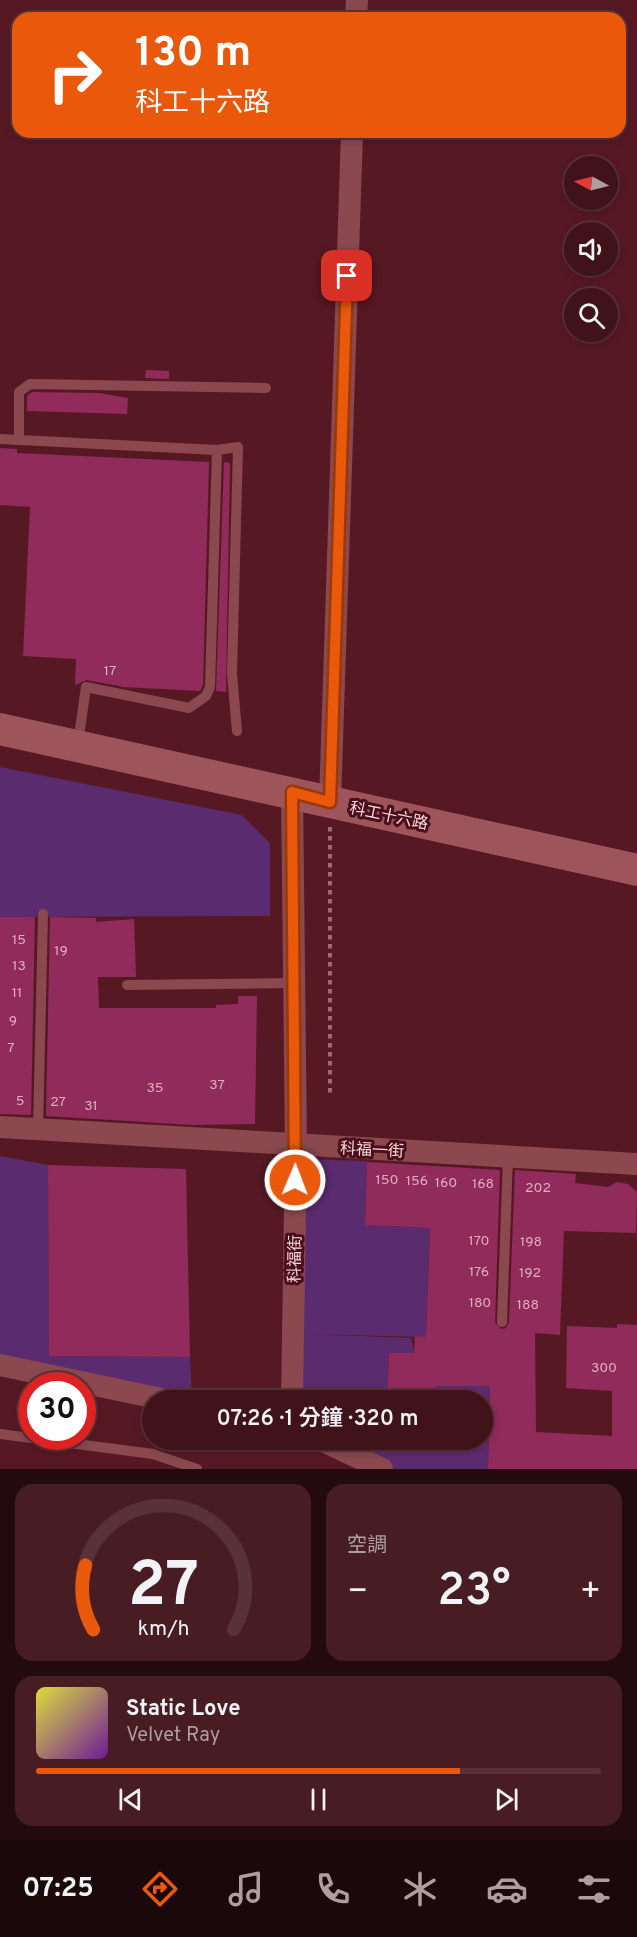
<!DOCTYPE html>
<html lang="zh-TW">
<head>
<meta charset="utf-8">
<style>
  :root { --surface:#40131a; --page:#471c23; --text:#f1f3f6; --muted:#ae9ea2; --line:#593239; --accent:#ea580c }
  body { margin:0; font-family:Overpass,"Noto Sans TC",sans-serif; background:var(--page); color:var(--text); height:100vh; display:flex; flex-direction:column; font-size:22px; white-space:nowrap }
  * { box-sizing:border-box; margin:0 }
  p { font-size:20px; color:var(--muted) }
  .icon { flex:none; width:33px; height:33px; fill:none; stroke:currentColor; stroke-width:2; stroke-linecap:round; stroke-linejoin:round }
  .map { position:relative; height:1469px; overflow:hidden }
  .panel { display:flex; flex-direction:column; gap:15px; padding:15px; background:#230a0e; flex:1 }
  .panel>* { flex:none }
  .banner { position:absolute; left:12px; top:12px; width:614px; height:126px; border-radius:18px; box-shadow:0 3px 9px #0003,0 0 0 2px var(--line); background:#ea580c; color:#fff; overflow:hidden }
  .needle { width:39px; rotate:277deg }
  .controls { position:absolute; left:564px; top:156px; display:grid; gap:12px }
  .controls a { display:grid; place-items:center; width:54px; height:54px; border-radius:50%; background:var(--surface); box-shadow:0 3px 9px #0003,0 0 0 2px var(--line); font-size:30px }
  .speed { position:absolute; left:18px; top:1372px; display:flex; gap:12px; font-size:30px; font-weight:700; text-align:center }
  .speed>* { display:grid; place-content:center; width:78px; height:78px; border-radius:50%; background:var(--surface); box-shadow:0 3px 9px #0003,0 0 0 2px var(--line); line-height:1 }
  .speed .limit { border:9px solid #d22; background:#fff; color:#111 }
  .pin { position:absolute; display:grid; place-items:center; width:51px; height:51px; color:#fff; margin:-26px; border-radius:12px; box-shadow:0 3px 9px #0006 }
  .me { position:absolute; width:66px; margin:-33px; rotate:1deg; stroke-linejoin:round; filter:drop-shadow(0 0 4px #0008) }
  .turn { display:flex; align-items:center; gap:21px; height:126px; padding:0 24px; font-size:27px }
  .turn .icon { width:78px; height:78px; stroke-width:2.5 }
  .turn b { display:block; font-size:42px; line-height:51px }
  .big { font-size:45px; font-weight:600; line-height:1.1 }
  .panel .widget { flex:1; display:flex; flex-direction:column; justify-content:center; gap:9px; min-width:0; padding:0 21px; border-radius:18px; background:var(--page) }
  .panel .dial { align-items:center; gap:0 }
  .dial svg { height:156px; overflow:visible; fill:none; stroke:var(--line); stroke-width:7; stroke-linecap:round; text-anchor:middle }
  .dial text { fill:var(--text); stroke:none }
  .song { display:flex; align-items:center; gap:18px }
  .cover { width:72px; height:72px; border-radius:9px; background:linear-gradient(135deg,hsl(60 70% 55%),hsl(280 70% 35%)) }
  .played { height:6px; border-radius:3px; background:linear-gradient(90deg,var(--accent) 75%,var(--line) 75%) }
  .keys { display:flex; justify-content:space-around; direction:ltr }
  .heat { display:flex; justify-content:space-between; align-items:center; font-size:33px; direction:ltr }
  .panel .tiles { flex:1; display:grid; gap:15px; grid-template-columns:1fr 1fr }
  .widget:last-child { grid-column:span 2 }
  .trip { position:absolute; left:142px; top:1390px; width:351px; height:60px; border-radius:30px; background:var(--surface); box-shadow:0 3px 9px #0003,0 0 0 2px var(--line); font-weight:600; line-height:60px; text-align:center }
  .tabs { display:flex; height:96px; justify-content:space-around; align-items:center; background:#1a080a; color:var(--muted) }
  .tabs .icon { width:42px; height:42px }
  .tabs .current { color:var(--accent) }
  .tabs b { font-size:27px; color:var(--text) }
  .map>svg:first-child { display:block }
  .green { fill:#5b2b6f }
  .building { fill:#902b5c }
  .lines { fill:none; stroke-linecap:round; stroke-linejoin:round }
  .path { stroke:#9d6c72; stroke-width:4; stroke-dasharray:4.5 4.5; stroke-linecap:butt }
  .lane { stroke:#8b484f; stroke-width:10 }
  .street { stroke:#8b484f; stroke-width:22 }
  .secondary { stroke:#9d545b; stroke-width:32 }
  .route-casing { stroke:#983908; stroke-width:15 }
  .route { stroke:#ea580c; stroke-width:10 }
  .labels { text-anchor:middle; stroke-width:6; stroke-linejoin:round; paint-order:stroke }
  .number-label { font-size:14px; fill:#e0aebb }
  .street-label { font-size:16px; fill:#fadadb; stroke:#4a0d19 }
</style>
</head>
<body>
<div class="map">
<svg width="637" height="1469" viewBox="0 0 637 1469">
  <rect width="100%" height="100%" fill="#561923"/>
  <path class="green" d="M0 767 242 815 270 843V916L0 917Z
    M0 1156 48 1165 49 1356 190 1357 192 1399 0 1361Z
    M296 1159 367 1161 365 1225 430 1228 426 1337 305 1334 411 1338 414 1353H389L387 1401H292Z
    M436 1386H490L488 1469H389L323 1440H483V1401H435Z"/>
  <path class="building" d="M146 370 169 371V379L145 378Z
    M32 392 99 393 128 398 127 414 27 411V396Z
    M0 448 17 449V453L209 462 203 685 200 691 124 687 87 680 75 685 76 659 23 656 30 507 0 505Z
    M224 462 230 463 226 692 216 691Z
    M0 917H35L31 1115 0 1114Z
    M50 917 96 918V922L134 919 136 977H98L99 1008H216V1005L238 1004V996H257L255 1124 193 1125 46 1116Z
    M367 1162 500 1170 495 1322 501 1329 506 1328 509 1322 515 1170 576 1174 575 1183 608 1187 617 1182 628 1184 637 1192 636 1233 564 1231 560 1335 535 1333 536 1432 612 1436V1391L566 1388 567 1326 617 1328V1324L637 1325V1469H488L490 1386H436L435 1401H387L389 1353H414L415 1336 426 1337 430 1228 365 1225Z
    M48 1165 186 1169 190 1357 49 1356Z"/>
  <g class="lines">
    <path class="path" d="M330 827V1096"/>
    <path class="lane" d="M0 439 217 450 238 447 232 674 237 731
      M19 440V392L30 384 266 388
      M78 743 86 687 189 708 206 696 210 687 217 450
      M127 985 294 983
      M38 1130 43 914
      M502 1322 508 1157
      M0 1434 153 1454 197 1469"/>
    <path class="street" d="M356 18 357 0
      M330 802 352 132
      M0 1127 637 1164
      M0 1365 171 1401
      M292 1401 296 1145 292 792
      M321 1440 382 1469"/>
    <path class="secondary" d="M0 729 637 870"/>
  </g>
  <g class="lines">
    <g class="route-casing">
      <path id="route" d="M295 1180 292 792 330 802 347 276"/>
    </g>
    <use href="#route" class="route"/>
  </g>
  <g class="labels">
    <g class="number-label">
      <text x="110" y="675">17</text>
      <text x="19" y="944">15</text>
      <text x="61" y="955">19</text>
      <text x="19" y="970">13</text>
      <text x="17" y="997">11</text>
      <text x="13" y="1025">9</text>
      <text x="11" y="1052">7</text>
      <text x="217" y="1089">37</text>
      <text x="155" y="1092">35</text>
      <text x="20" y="1105">5</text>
      <text x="58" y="1106">27</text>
      <text x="91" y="1110">31</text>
      <text x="387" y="1184">150</text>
      <text x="417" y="1185">156</text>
      <text x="446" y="1187">160</text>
      <text x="483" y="1188">168</text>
      <text x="538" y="1192">202</text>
      <text x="479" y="1245">170</text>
      <text x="531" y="1246">198</text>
      <text x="479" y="1276">176</text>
      <text x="530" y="1277">192</text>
      <text x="480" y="1307">180</text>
      <text x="528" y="1309">188</text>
      <text x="604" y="1372">300</text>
    </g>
    <g class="street-label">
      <text transform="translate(389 815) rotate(12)" y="6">科工十六路</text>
      <text transform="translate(372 1149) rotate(3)" y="6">科福一街</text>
      <text transform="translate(294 1259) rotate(-89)" y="6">科福街</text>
    </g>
  </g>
</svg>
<div class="controls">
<a><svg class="needle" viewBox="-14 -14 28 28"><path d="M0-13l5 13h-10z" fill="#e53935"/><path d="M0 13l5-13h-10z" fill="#ae9ea2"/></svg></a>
<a><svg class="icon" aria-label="sound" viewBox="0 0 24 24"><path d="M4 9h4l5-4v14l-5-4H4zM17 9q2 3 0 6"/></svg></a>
<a><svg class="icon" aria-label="search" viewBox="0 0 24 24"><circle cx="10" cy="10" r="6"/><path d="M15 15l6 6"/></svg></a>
</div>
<div class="speed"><div class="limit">30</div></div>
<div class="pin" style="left:347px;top:276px;background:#d93025"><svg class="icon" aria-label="arrive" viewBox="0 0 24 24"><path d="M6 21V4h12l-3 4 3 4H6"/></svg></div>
<svg class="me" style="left:295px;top:1180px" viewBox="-20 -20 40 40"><circle r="17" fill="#ea580c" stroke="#fff" stroke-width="3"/><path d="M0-11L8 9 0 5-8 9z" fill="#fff"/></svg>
<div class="trip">07:26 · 1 分鐘 · 320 m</div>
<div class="banner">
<div class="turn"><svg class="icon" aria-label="right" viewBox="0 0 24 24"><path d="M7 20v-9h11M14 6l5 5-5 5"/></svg><div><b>130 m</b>科工十六路</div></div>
</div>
</div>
<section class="panel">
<div class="tiles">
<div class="widget dial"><svg viewBox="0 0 100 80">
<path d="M14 69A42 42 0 1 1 86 69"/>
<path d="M14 69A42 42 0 0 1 10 36" stroke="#ea580c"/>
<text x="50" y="56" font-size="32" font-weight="700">27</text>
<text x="50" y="72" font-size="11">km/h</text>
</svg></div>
<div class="widget"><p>空調</p>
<div class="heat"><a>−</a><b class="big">23°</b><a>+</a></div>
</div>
<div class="widget">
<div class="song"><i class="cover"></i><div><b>Static Love</b><p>Velvet Ray</p></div></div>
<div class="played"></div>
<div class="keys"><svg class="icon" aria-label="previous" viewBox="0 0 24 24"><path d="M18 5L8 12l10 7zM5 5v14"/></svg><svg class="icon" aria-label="pause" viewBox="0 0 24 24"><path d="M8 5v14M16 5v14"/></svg><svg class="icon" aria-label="next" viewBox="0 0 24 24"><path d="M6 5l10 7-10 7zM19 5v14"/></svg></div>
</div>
</div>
</section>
<nav class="tabs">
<b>07:25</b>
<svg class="icon current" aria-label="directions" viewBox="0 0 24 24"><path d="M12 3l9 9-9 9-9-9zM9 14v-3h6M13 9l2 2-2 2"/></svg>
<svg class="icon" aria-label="music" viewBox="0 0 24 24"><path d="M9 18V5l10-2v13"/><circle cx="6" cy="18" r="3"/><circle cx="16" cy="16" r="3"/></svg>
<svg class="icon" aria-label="phone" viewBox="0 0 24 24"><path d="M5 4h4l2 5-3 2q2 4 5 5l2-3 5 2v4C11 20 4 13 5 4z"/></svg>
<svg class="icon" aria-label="climate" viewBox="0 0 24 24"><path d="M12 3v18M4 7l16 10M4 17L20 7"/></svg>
<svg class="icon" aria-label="car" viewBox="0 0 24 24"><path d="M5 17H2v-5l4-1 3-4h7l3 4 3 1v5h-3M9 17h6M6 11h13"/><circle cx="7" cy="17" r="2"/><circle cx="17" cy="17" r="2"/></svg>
<svg class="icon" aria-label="filters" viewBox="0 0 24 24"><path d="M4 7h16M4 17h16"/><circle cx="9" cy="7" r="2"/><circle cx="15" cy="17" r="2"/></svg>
</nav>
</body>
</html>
